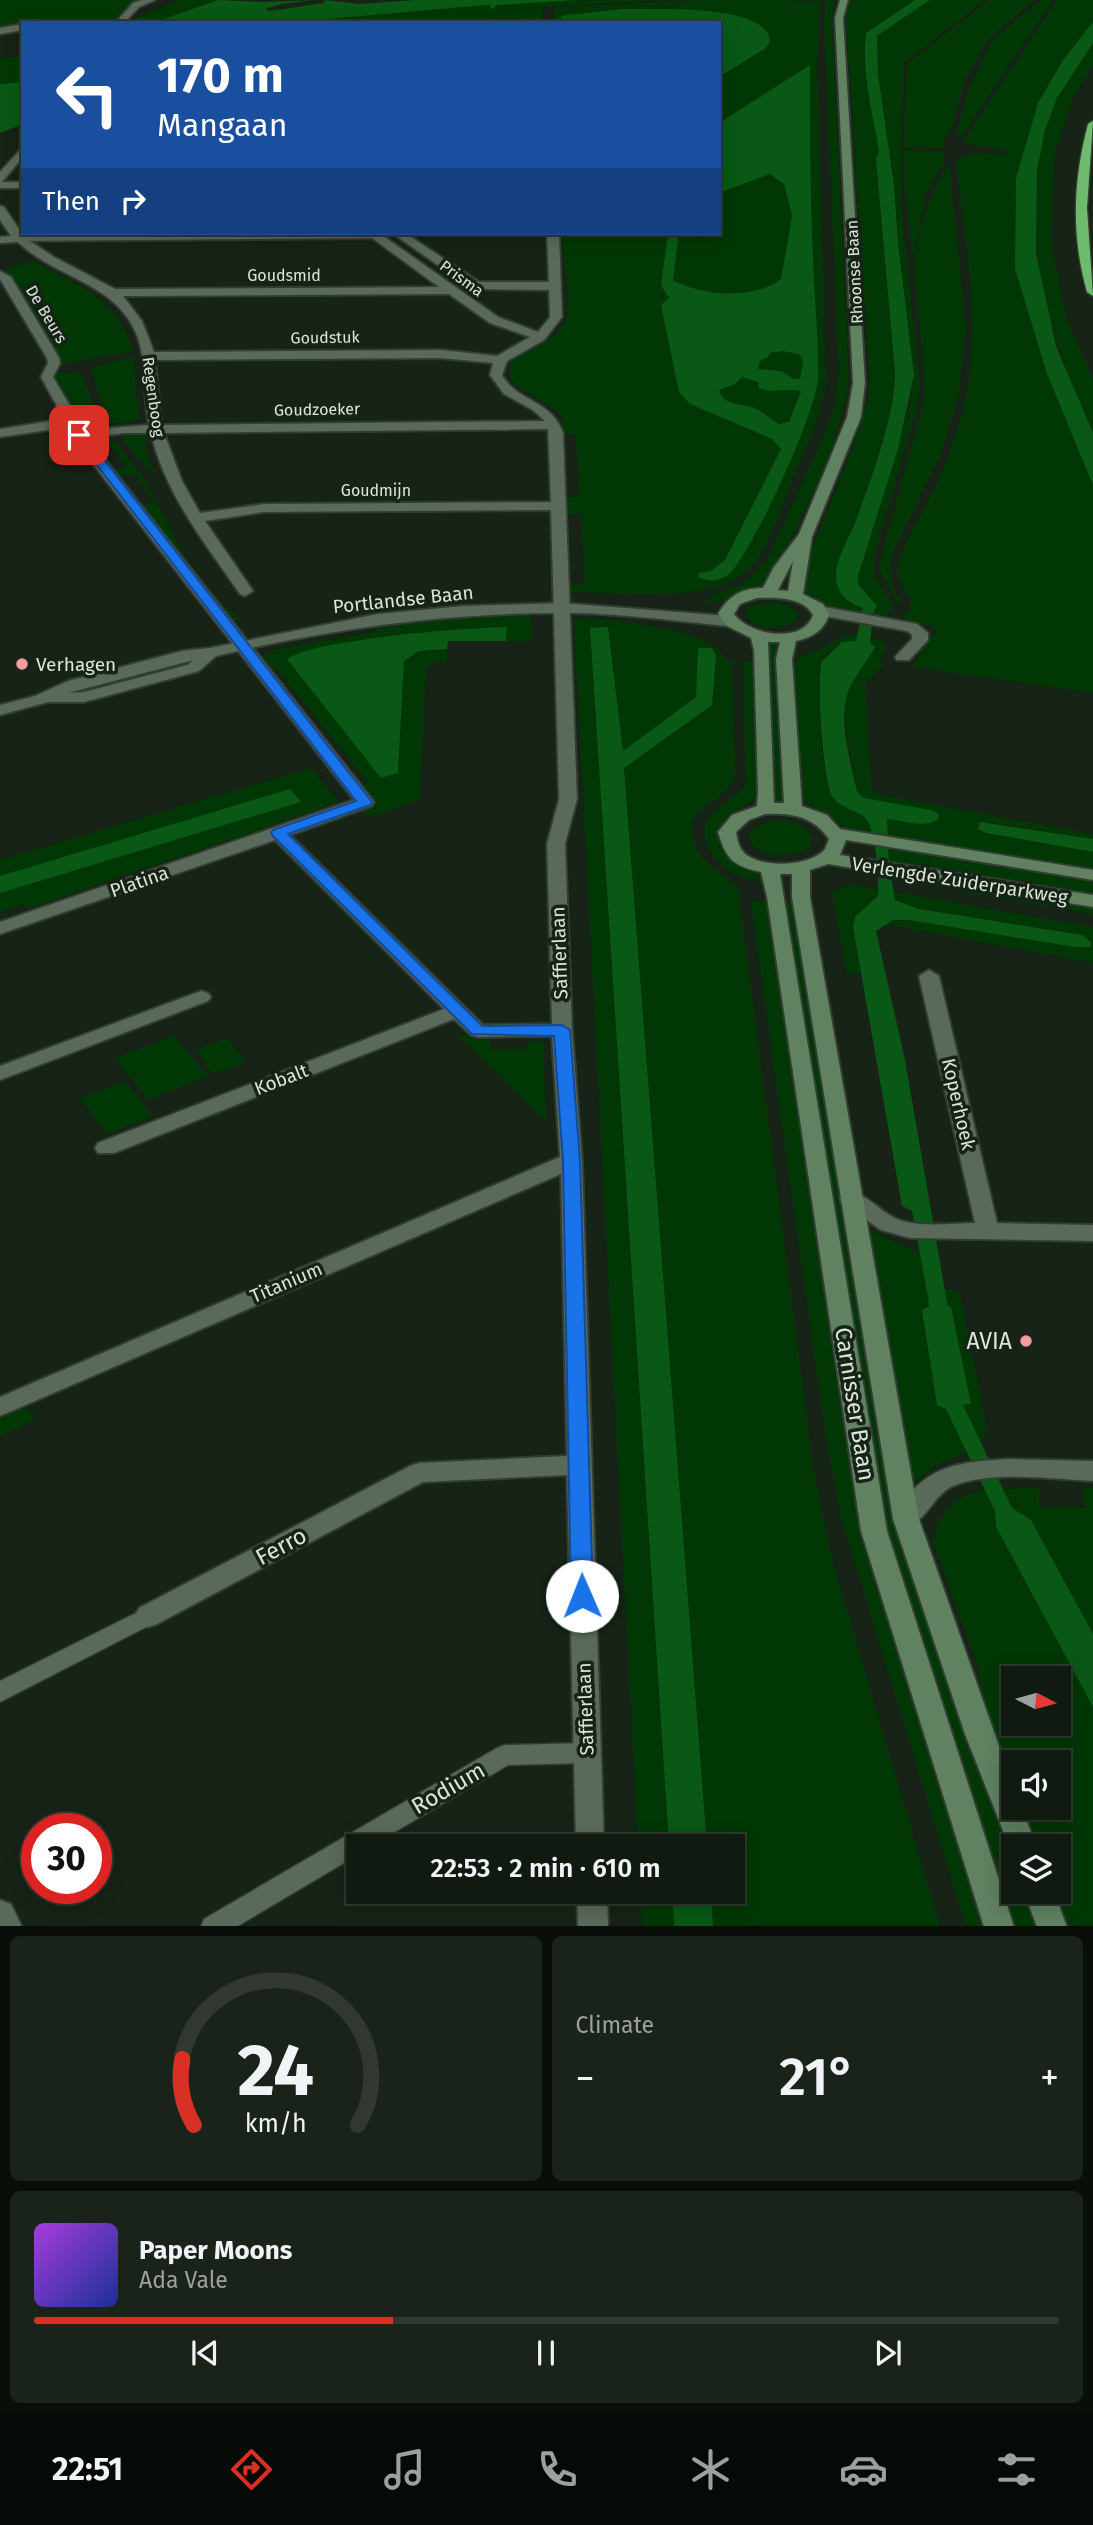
<!DOCTYPE html>
<html lang="en">
<head>
<meta charset="utf-8">
<style>
  :root { --surface:#101a10; --page:#192319; --text:#f1f3f6; --muted:#9ca19f; --line:#303830; --accent:#d93025 }
  body { margin:0; font-family:"Fira Sans",sans-serif; background:var(--page); color:var(--text); height:100vh; display:flex; flex-direction:column; font-size:26px; white-space:nowrap }
  * { box-sizing:border-box; margin:0 }
  p { font-size:23px; color:var(--muted) }
  .icon { flex:none; width:38px; height:38px; fill:none; stroke:currentColor; stroke-width:2; stroke-linecap:round; stroke-linejoin:round }
  .map { position:relative; height:1926px; overflow:hidden }
  .side { display:flex; flex-direction:column; gap:10px; padding:10px; background:#090e09; flex:1 }
  .side>* { flex:none }
  .hud { position:absolute; left:21px; top:21px; width:700px; height:214px; border-radius:0px; box-shadow:0 4px 18px #0003,0 0 0 2px var(--line); background:#1a4fa0; color:#fff; overflow:hidden }
  .needle { width:46px; rotate:96deg }
  .controls { position:absolute; left:1001px; top:1666px; display:grid; gap:14px }
  .controls a { display:grid; place-items:center; width:70px; height:70px; border-radius:0px; background:var(--surface); box-shadow:0 4px 18px #0003,0 0 0 2px var(--line); font-size:35px }
  .speed { position:absolute; left:21px; top:1813px; display:flex; gap:14px; font-size:35px; font-weight:700; text-align:center }
  .speed>* { display:grid; place-content:center; width:91px; height:91px; border-radius:50%; background:var(--surface); box-shadow:0 4px 18px #0003,0 0 0 2px var(--line); line-height:1 }
  .speed .limit { border:10px solid #d22; background:#fff; color:#111 }
  .pin { position:absolute; display:grid; place-items:center; width:60px; height:60px; color:#fff; margin:-30px; border-radius:14px; box-shadow:0 4px 10px #0006 }
  .me { position:absolute; width:77px; margin:-38px; rotate:359deg; stroke-linejoin:round; filter:drop-shadow(0 0 5px #0008) }
  .turn { display:flex; align-items:center; gap:24px; height:147px; padding:0 21px; font-size:32px }
  .turn .icon { width:91px; height:91px; stroke-width:2.5 }
  .turn b { display:block; font-size:49px; line-height:60px }
  .then { display:flex; align-items:center; height:66px; padding:0 21px; background:#0003; gap:14px; font-size:26px }
  .big { font-size:52px; font-weight:600; line-height:1.1 }
  .side .card { flex:1; display:flex; flex-direction:column; justify-content:center; gap:10px; min-width:0; padding:0 24px; border-radius:10px; background:var(--page) }
  .side .dial { align-items:center; gap:0 }
  .dial svg { height:182px; overflow:visible; fill:none; stroke:var(--line); stroke-width:7; stroke-linecap:round; text-anchor:middle }
  .dial text { fill:var(--text); stroke:none }
  .song { display:flex; align-items:center; gap:21px }
  .cover { width:84px; height:84px; border-radius:10px; background:linear-gradient(135deg,hsl(280 70% 55%),hsl(230 70% 35%)) }
  .played { height:7px; border-radius:4px; background:linear-gradient(90deg,var(--accent) 35%,var(--line) 35%) }
  .keys { display:flex; justify-content:space-around; direction:ltr }
  .heat { display:flex; justify-content:space-between; align-items:center; font-size:38px; direction:ltr }
  .side .tiles { flex:1; display:grid; gap:10px; grid-template-columns:1fr 1fr }
  .card:last-child { grid-column:span 2 }
  .trip { position:absolute; left:346px; top:1834px; width:399px; height:70px; border-radius:0px; background:var(--surface); box-shadow:0 4px 18px #0003,0 0 0 2px var(--line); font-weight:600; line-height:70px; text-align:center }
  .tab-bar { display:flex; height:112px; justify-content:space-around; align-items:center; background:#060a06; color:var(--muted) }
  .tab-bar .icon { width:49px; height:49px }
  .tab-bar .active { color:var(--accent) }
  .tab-bar b { font-size:32px; color:var(--text) }
  .map>svg:first-child { display:block }
  .green { fill:#003705; fill-rule:evenodd }
  .water { fill:#095815; fill-rule:evenodd }
  .lines { fill:none; stroke-linecap:round; stroke-linejoin:round }
  .pedestrian-casing { stroke:#333c33; stroke-width:3 }
  .minor-casing { stroke:#333c33; stroke-width:4 }
  .tertiary-casing { stroke:#333c33; stroke-width:4 }
  .secondary-casing { stroke:#333c33; stroke-width:4 }
  .motorway-casing { stroke:#333c33; stroke-width:3 }
  .pedestrian { fill:#5a6a5a; fill-rule:evenodd }
  .minor { fill:#5a6a5a; fill-rule:evenodd }
  .tertiary { fill:#5a6a5a; fill-rule:evenodd }
  .secondary { fill:#608261; fill-rule:evenodd }
  .motorway { fill:#6ebb70; fill-rule:evenodd }
  .route { fill:#1a73e8; stroke:#114b97; stroke-width:2 }
  .poi-dot { fill:#f59b9f; stroke:#162316; stroke-width:2.5 }
  .labels { text-anchor:middle; stroke-width:7; stroke-linejoin:round; paint-order:stroke }
  .far-street-label { font-size:16px; fill:#dce5dc; stroke:#162316 }
  .street-label { font-size:19px; fill:#dce5dc; stroke:#162316 }
  .poi-label { font-size:19px; fill:#dce5dc; stroke:#162316; text-anchor:start }
  .near-poi-label { font-size:23px; fill:#dce5dc; stroke:#162316; text-anchor:end }
  .near-street-label { font-size:23px; fill:#dce5dc; stroke:#162316 }
</style>
</head>
<body>
<div class="map">
<svg width="1093" height="1927" viewBox="0 0 1093 1927">
  <rect width="100%" height="100%" fill="#162316"/>
  <path class="green" d="M0 0H148L115 23H23V26L0 31Z
    M179 0H218L152 23H124Z
    M577 0H667L543 6 541 23 529 19 496 18 463 23H283L490 4Z
    M711 0H807L772 6 820 0 817 65 826 385C819 422 802 456 788 491 778 517 768 551 747 571 712 604 618 592 571 592L570 585 585 584 581 514H567L566 497 579 496 576 434H563V416L514 384 509 371 511 360C527 351 552 342 562 326 574 309 563 255 561 233H668L661 285 669 298 690 404 772 439 781 449 725 560 711 571 699 573 705 581 755 537 808 418 810 66 719 123V77L766 48 770 41C766 4 653 8 624 10 603 10 581 16 560 19V23H553L555 7Z
    M826 0H835L832 21 849 382C837 453 801 521 767 583L720 602 705 603 715 594 743 584 767 560 827 429 835 406 839 369 824 22Z
    M852 0H915L866 33C861 75 873 112 880 152L876 159 895 372C895 421 862 506 842 553L863 608 875 612 877 606 858 584V576L910 405 914 375 898 243 894 185 878 74 877 36 930 0H985L904 63 901 150 902 213 920 385 915 414 873 560 875 576 891 604 892 609 886 618 832 610 805 592C801 566 819 533 828 510 844 469 862 430 870 387L846 18V8Z
    M989 0H1035L988 39 965 80 949 136H944V148L904 147 907 64Z
    M1041 0H1053L961 137 956 136 969 89 991 41Z
    M1057 0H1093V22L1063 60 1038 103 1016 178 1015 269 1047 374 1093 485V693L913 667 924 646 937 632 929 625 901 621 910 606V601L897 575C900 546 917 523 930 498 940 477 949 456 956 434 987 345 966 251 956 160L973 153 1006 155 1007 151 972 145 964 140Z
    M1093 43V65L1074 96 1054 155 1051 244 1066 317 1093 379V433C1085 419 1080 403 1074 389 1041 308 1023 218 1044 132 1052 101 1073 68 1093 43Z
    M23 55V82L0 84V59Z
    M904 150 944 151V162L926 194 913 257 905 191Z
    M949 163 966 330 958 397 941 454 891 556C888 574 890 584 900 599L898 605 879 567 924 401C926 359 917 318 915 276 913 239 930 194 949 163Z
    M770 174 784 184 792 216 781 279C753 300 703 296 673 280L679 233H719V193Z
    M32 261C78 285 118 297 133 352L60 364 62 360 5 269Z
    M784 351 799 353 803 361 800 379H794L781 371 758 369 760 361 768 357 770 353Z
    M133 357 139 420 112 424 101 403 91 367Z
    M57 372 82 374 100 422 82 424 53 377Z
    M742 377 758 382 759 388 801 391 789 422 779 424C771 419 762 411 754 408 740 402 725 407 719 390L735 384Z
    M149 431 150 438 144 442 155 476 116 432Z
    M108 434 145 480 187 561 218 600 242 620 232 622 141 506 155 502 135 474 119 476 114 471 127 467 106 441 93 442 96 438Z
    M771 602 789 605 798 614 797 620C782 631 753 632 745 613L748 607Z
    M527 616 531 618 532 641H506L507 627C437 630 370 638 302 651L398 773 404 661 419 651 447 649V662H433L426 670 420 799 370 818 362 810 377 805 360 785 368 782 276 668 270 669 260 656 274 653 272 650 369 633 391 625 471 617Z
    M583 618C610 619 720 630 725 660H732L735 775C728 802 679 809 694 842 696 847 698 853 701 857 713 868 727 876 738 889L815 1479 833 1563 940 1926H713L711 1892H733V1846H707L624 768 712 705 696 697 623 752 608 628H590L669 1846H638L574 620Z
    M859 634 881 640 887 648 879 661 885 663 865 683 871 788 876 794 1093 834V839L987 822 978 829 986 833 1093 852V871L887 837V818L901 805 863 798 857 791 844 717 846 698 854 679 864 666 871 639C850 643 827 642 820 666 821 698 819 761 829 788 838 810 871 812 873 834L849 831 801 799 790 662H797L798 657C822 653 835 635 859 634Z
    M768 643H777L785 801H772Z
    M743 661H756L762 792C745 814 721 806 718 842 730 861 753 865 764 883 754 880 742 878 732 873 715 863 696 837 709 818 717 806 736 798 746 785Z
    M311 768 339 802 28 909 23 904 0 912V893L300 802 290 789 0 876V860Z
    M776 820C790 821 805 823 812 838L809 847C792 859 754 860 749 835L755 827Z
    M888 846 1093 881V896L889 864Z
    M891 875 1093 909V914L892 880Z
    M849 885 878 889V896L855 917 853 927 861 973H847L832 893Z
    M894 892 1093 927V963L885 924C909 911 1040 941 1075 947L1091 946 1082 935 919 909 895 900Z
    M751 901H770L838 1363 990 1926H966L842 1521 826 1438Z
    M784 901H795L900 1526 1015 1846 1013 1892H1031L1043 1926H1007L878 1503Z
    M465 1034 474 1038H490V1049H526L528 1041 544 1042 546 1121 457 1035Z
    M174 1036 208 1076 149 1100 115 1058Z
    M227 1038 246 1062 213 1074 195 1050Z
    M125 1081 153 1116 107 1134 80 1098Z
    M866 1228 921 1254 932 1287 950 1289 960 1295 987 1428C980 1455 954 1454 934 1467 926 1472 918 1480 911 1486ZM946 1298 948 1306 951 1307 970 1404 963 1405 968 1413 937 1405 924 1307Z
    M26 1406 35 1420 0 1436V1418Z
    M1038 1488 1040 1507 1085 1508 1082 1488H1093V1634L1031 1520 995 1511 996 1527 1093 1707V1926H1063L1049 1892H1059V1846H1032L1017 1808H1059V1762H1013V1799L990 1739 977 1664 933 1543 938 1521 952 1504 967 1494 988 1489ZM1013 1678H1059V1724H1013Z
    M640 1892H672L674 1926H642Z"/>
  <path class="water" d="M218 0 261 2 315 0 282 4 265 9 270 11 324 3 325 0 360 4 415 0H577L496 5 495 8 491 9 490 5 475 6 283 23H152Z
    M915 0H930L877 36 878 74 894 185 898 243 914 375 898 449 858 576V584L877 606 873 613 870 643 875 647C866 664 850 680 846 699 840 727 851 764 857 791L864 798 931 810 938 814 939 818C927 830 902 820 887 819L889 864 895 900 919 909 1082 935 1091 942V947H1075L909 920H893L876 931 905 1060 946 1297 948 1306 951 1307 971 1404 963 1405 1012 1508 1031 1520 1093 1634V1707L996 1527 995 1511 946 1409 937 1405 922 1310 929 1306 928 1297 912 1211 902 1206 853 927 855 917 878 896C879 880 876 828 865 818 854 808 839 809 831 794 823 776 816 680 822 661L842 642 856 641 863 608C851 604 840 597 837 584 832 565 848 540 855 523 871 479 895 417 895 372L876 159 879 152C873 113 861 74 866 33Z
    M623 9C651 10 767 2 770 41L766 48 719 77V23H560L561 16 567 15Z
    M1093 22V43L1057 98 1045 130 1037 170 1036 253 1056 346 1093 433V485L1047 374 1015 269 1016 178 1038 103 1063 60Z
    M810 65C810 129 810 193 813 257 814 297 819 338 818 379 816 412 755 546 732 571 723 581 709 583 698 577L699 573 711 571 725 560 781 449 772 439 690 404 679 392 661 305 669 298 661 285 668 233H679L673 280C702 296 754 300 781 279L792 216 784 184 770 174 719 193V123ZM783 351 799 354 803 361 800 379H794L781 371 758 369 760 361 768 357 770 353ZM742 377 758 382 759 388C770 394 788 388 801 391L789 422 779 424C771 419 762 411 754 408 740 402 725 407 719 390L735 384Z
    M23 82V124L0 133V84Z
    M507 627 506 641H448L447 649 419 651 404 661 398 773 381 778 287 659C306 648 327 646 349 642 402 633 454 629 507 627Z
    M608 627 623 751 696 697 698 648H712L716 656 712 705 624 768 707 1846H669L590 628Z
    M290 789 301 802 0 893V876Z
    M980 822 1093 839V852L986 833 978 829Z
    M672 1892H711L713 1926H674Z"/>
  <g class="lines">
    <g class="pedestrian-casing">
      <path id="pedestrian" d="M148 1607 156 1610 159 1616 156 1622 0 1702V1681Z
        M586 1743 594 1746 597 1753 594 1760 586 1763 508 1765 371 1846H359V1854L236 1927H201L204 1919 497 1748 505 1745Z"/>
    </g>
    <g class="minor-casing">
      <path id="minor" d="M142 0H155L139 7 124 23H115L133 3Z
        M23 24V30L0 34V28Z
        M23 147V157L2 182H23V188H0V172Z
        M0 206 4 207 23 235 379 233 498 317 538 332 550 317 549 290 472 289 392 233H405L479 282H549L547 233H559L562 317 544 340 507 361 502 375C518 403 551 399 563 433L577 799 565 844 572 1030 582 1161 604 1846H576L567 1475 423 1482 157 1624 148 1627 139 1624 135 1616 139 1608 410 1466 419 1463 567 1456 561 1174 0 1416V1397L560 1157 552 1036 478 1037 471 1035 454 1019 114 1153H98L95 1148 98 1143 444 1009 275 840 0 934V922L354 800 79 446 68 427 0 437V429L64 419 41 377 48 363 47 358 0 279V271L11 277 59 358 60 363 53 377 84 430 149 425C143 396 147 366 138 338 118 282 56 279 18 242L0 243V237L11 236 0 220ZM372 238 439 287 115 289 54 257 30 241ZM449 294 490 323 530 337 497 356 441 350 154 352 142 321 123 296ZM441 358 493 363 490 375 504 394 533 410 545 421 162 425 161 421 155 360ZM548 429 551 502 264 504 200 513 182 481 164 433ZM124 433H151C165 494 205 543 240 594L245 596 253 591 205 521 264 512 551 510 559 799 547 844 552 1024 483 1025 290 835 371 806 374 802 88 438Z
        M819 606 917 624 928 633V640L909 660H897L895 657 912 639V635L907 631 814 614 811 611 814 608Z
        M929 970 939 976 997 1223 1093 1225V1241L910 1238 881 1230 843 1204 840 1199 843 1194C864 1188 879 1212 897 1219 919 1228 952 1223 975 1223L919 976Z
        M201 991 208 993 211 997 208 1001 0 1080V1066Z
        M1010 1459 1093 1461V1481C1053 1479 991 1470 953 1486 931 1495 922 1534 897 1526L893 1519C921 1466 955 1462 1010 1459Z
        M577 1892H607L608 1927H578Z
        M0 1900 11 1904 22 1927H0Z"/>
    </g>
    <g class="tertiary-casing">
      <path id="tertiary" d="M562 603 729 616 737 621 729 626C673 621 615 612 559 613 443 613 329 629 216 656L199 671 84 702H48L0 715V705L35 696 68 681 182 651 210 648 378 614 463 606ZM194 660 187 665 84 692 68 693Z"/>
    </g>
    <g class="secondary-casing">
      <path id="secondary" d="M840 0H848L843 18 865 383 861 417 812 537 803 594 823 604 829 615C823 631 813 637 796 641L792 659 802 806 827 815 840 829 1093 870V880L846 840 840 855 1093 895V907L828 864 810 870V897L919 1519 1013 1786V1808H1022L1036 1846H1013V1856L965 1734 893 1519 792 897V874H780L887 1531 1014 1927H984L861 1531 767 897 761 872C733 866 726 859 718 832L732 815 757 806 758 792 754 651 751 638 727 626 718 614C729 596 741 588 763 588L774 567 799 534 847 417 853 383 835 18ZM793 561 788 591 778 590ZM757 598C775 597 804 597 813 615 803 645 749 635 734 614L740 604ZM768 642H780L776 659 784 803H774ZM765 814C791 813 813 816 829 839 829 839 825 849 825 849 810 868 753 869 741 849 738 844 737 837 736 832L749 820Z
        M1024 1892H1054L1067 1927H1037Z"/>
    </g>
    <g class="motorway-casing">
      <path id="motorway" d="M1093 121 1087 208 1093 296 1087 292C1071 235 1073 181 1088 124Z"/>
    </g>
    <use href="#pedestrian" class="pedestrian"/>
    <use href="#minor" class="minor"/>
    <use href="#tertiary" class="tertiary"/>
    <use href="#secondary" class="secondary"/>
    <use href="#motorway" class="motorway"/>
  </g>
  <path class="route" d="M76 433H83L372 802 370 805 288 834 482 1026 562 1025 570 1030 580 1161 593 1596 589 1602 582 1605 574 1602 571 1596 563 1161 554 1036 472 1034 273 836 271 833 273 830 356 801 76 438Z"/>
  <g class="poi-dot">
    <circle cx="22" cy="664" r="7"/>
    <circle cx="1026" cy="1341" r="7"/>
  </g>
  <g class="labels">
    <g class="far-street-label">
      <text transform="translate(854 272) rotate(-93)" y="6">Rhoonse Baan</text>
      <text x="284" y="281">Goudsmid</text>
      <text transform="translate(462 278) rotate(36)" y="6">Prisma</text>
      <text transform="translate(47 314) rotate(59)" y="6">De Beurs</text>
      <text transform="translate(325 337) rotate(-1)" y="6">Goudstuk</text>
      <text transform="translate(154 397) rotate(82)" y="6">Regenboog</text>
      <text transform="translate(317 409) rotate(-1)" y="6">Goudzoeker</text>
      <text x="376" y="496">Goudmijn</text>
    </g>
    <g class="street-label">
      <text transform="translate(403 599) rotate(-6)" y="7">Portlandse Baan</text>
      <text transform="translate(960 880) rotate(9)" y="7">Verlengde Zuiderparkweg</text>
      <text transform="translate(139 881) rotate(-19)" y="7">Platina</text>
      <text transform="translate(559 953) rotate(-92)" y="7">Saffierlaan</text>
      <text transform="translate(281 1079) rotate(-21)" y="7">Kobalt</text>
      <text transform="translate(959 1104) rotate(77)" y="7">Koperhoek</text>
      <text transform="translate(286 1282) rotate(-23)" y="7">Titanium</text>
      <text transform="translate(585 1709) rotate(-92)" y="7">Saffierlaan</text>
    </g>
    <g class="poi-label">
      <text x="36" y="671">Verhagen</text>
    </g>
    <g class="near-poi-label">
      <text x="1012" y="1349">AVIA</text>
    </g>
    <g class="near-street-label">
      <text transform="translate(855 1404) rotate(81)" y="8">Carnisser Baan</text>
      <text transform="translate(281 1546) rotate(-28)" y="8">Ferro</text>
      <text transform="translate(448 1788) rotate(-30)" y="8">Rodium</text>
    </g>
  </g>
</svg>
<div class="controls">
<a><svg class="needle" viewBox="-14 -14 28 28"><path d="M0-13l5 13h-10z" fill="#e53935"/><path d="M0 13l5-13h-10z" fill="#9ca19f"/></svg></a>
<a><svg class="icon" aria-label="sound" viewBox="0 0 24 24"><path d="M4 9h4l5-4v14l-5-4H4zM17 9q2 3 0 6"/></svg></a>
<a><svg class="icon" aria-label="layers" viewBox="0 0 24 24"><path d="M12 4l9 5-9 5-9-5zM3 14l9 5 9-5"/></svg></a>
</div>
<div class="speed"><div class="limit">30</div></div>
<div class="pin" style="left:79px;top:435px;background:#d93025"><svg class="icon" aria-label="arrive" viewBox="0 0 24 24"><path d="M6 21V4h12l-3 4 3 4H6"/></svg></div>
<svg class="me" style="left:582px;top:1596px" viewBox="-20 -20 40 40"><circle r="19" fill="#fff"/><path d="M0-13L10 11 0 6-10 11z" fill="#1a73e8"/></svg>
<div class="trip">22:53 · 2 min · 610 m</div>
<div class="hud">
<div class="turn"><svg class="icon" aria-label="left" viewBox="0 0 24 24"><path d="M17 20v-9H6M10 6l-5 5 5 5"/></svg><div><b>170 m</b>Mangaan</div></div>
<div class="then">Then<svg class="icon" aria-label="right" viewBox="0 0 24 24"><path d="M7 20v-9h11M14 6l5 5-5 5"/></svg></div>
</div>
</div>
<section class="side">
<div class="tiles">
<div class="card dial"><svg viewBox="0 0 100 80">
<path d="M14 69A42 42 0 1 1 86 69"/>
<path d="M14 69A42 42 0 0 1 9 40" stroke="#d93025"/>
<text x="50" y="56" font-size="32" font-weight="700">24</text>
<text x="50" y="72" font-size="11">km/h</text>
</svg></div>
<div class="card"><p>Climate</p>
<div class="heat"><a>−</a><b class="big">21°</b><a>+</a></div>
</div>
<div class="card">
<div class="song"><i class="cover"></i><div><b>Paper Moons</b><p>Ada Vale</p></div></div>
<div class="played"></div>
<div class="keys"><svg class="icon" aria-label="previous" viewBox="0 0 24 24"><path d="M18 5L8 12l10 7zM5 5v14"/></svg><svg class="icon" aria-label="pause" viewBox="0 0 24 24"><path d="M8 5v14M16 5v14"/></svg><svg class="icon" aria-label="next" viewBox="0 0 24 24"><path d="M6 5l10 7-10 7zM19 5v14"/></svg></div>
</div>
</div>
</section>
<nav class="tab-bar">
<b>22:51</b>
<svg class="icon active" aria-label="directions" viewBox="0 0 24 24"><path d="M12 3l9 9-9 9-9-9zM9 14v-3h6M13 9l2 2-2 2"/></svg>
<svg class="icon" aria-label="music" viewBox="0 0 24 24"><path d="M9 18V5l10-2v13"/><circle cx="6" cy="18" r="3"/><circle cx="16" cy="16" r="3"/></svg>
<svg class="icon" aria-label="phone" viewBox="0 0 24 24"><path d="M5 4h4l2 5-3 2q2 4 5 5l2-3 5 2v4C11 20 4 13 5 4z"/></svg>
<svg class="icon" aria-label="climate" viewBox="0 0 24 24"><path d="M12 3v18M4 7l16 10M4 17L20 7"/></svg>
<svg class="icon" aria-label="car" viewBox="0 0 24 24"><path d="M5 17H2v-5l4-1 3-4h7l3 4 3 1v5h-3M9 17h6M6 11h13"/><circle cx="7" cy="17" r="2"/><circle cx="17" cy="17" r="2"/></svg>
<svg class="icon" aria-label="filters" viewBox="0 0 24 24"><path d="M4 7h16M4 17h16"/><circle cx="9" cy="7" r="2"/><circle cx="15" cy="17" r="2"/></svg>
</nav>
</body>
</html>
